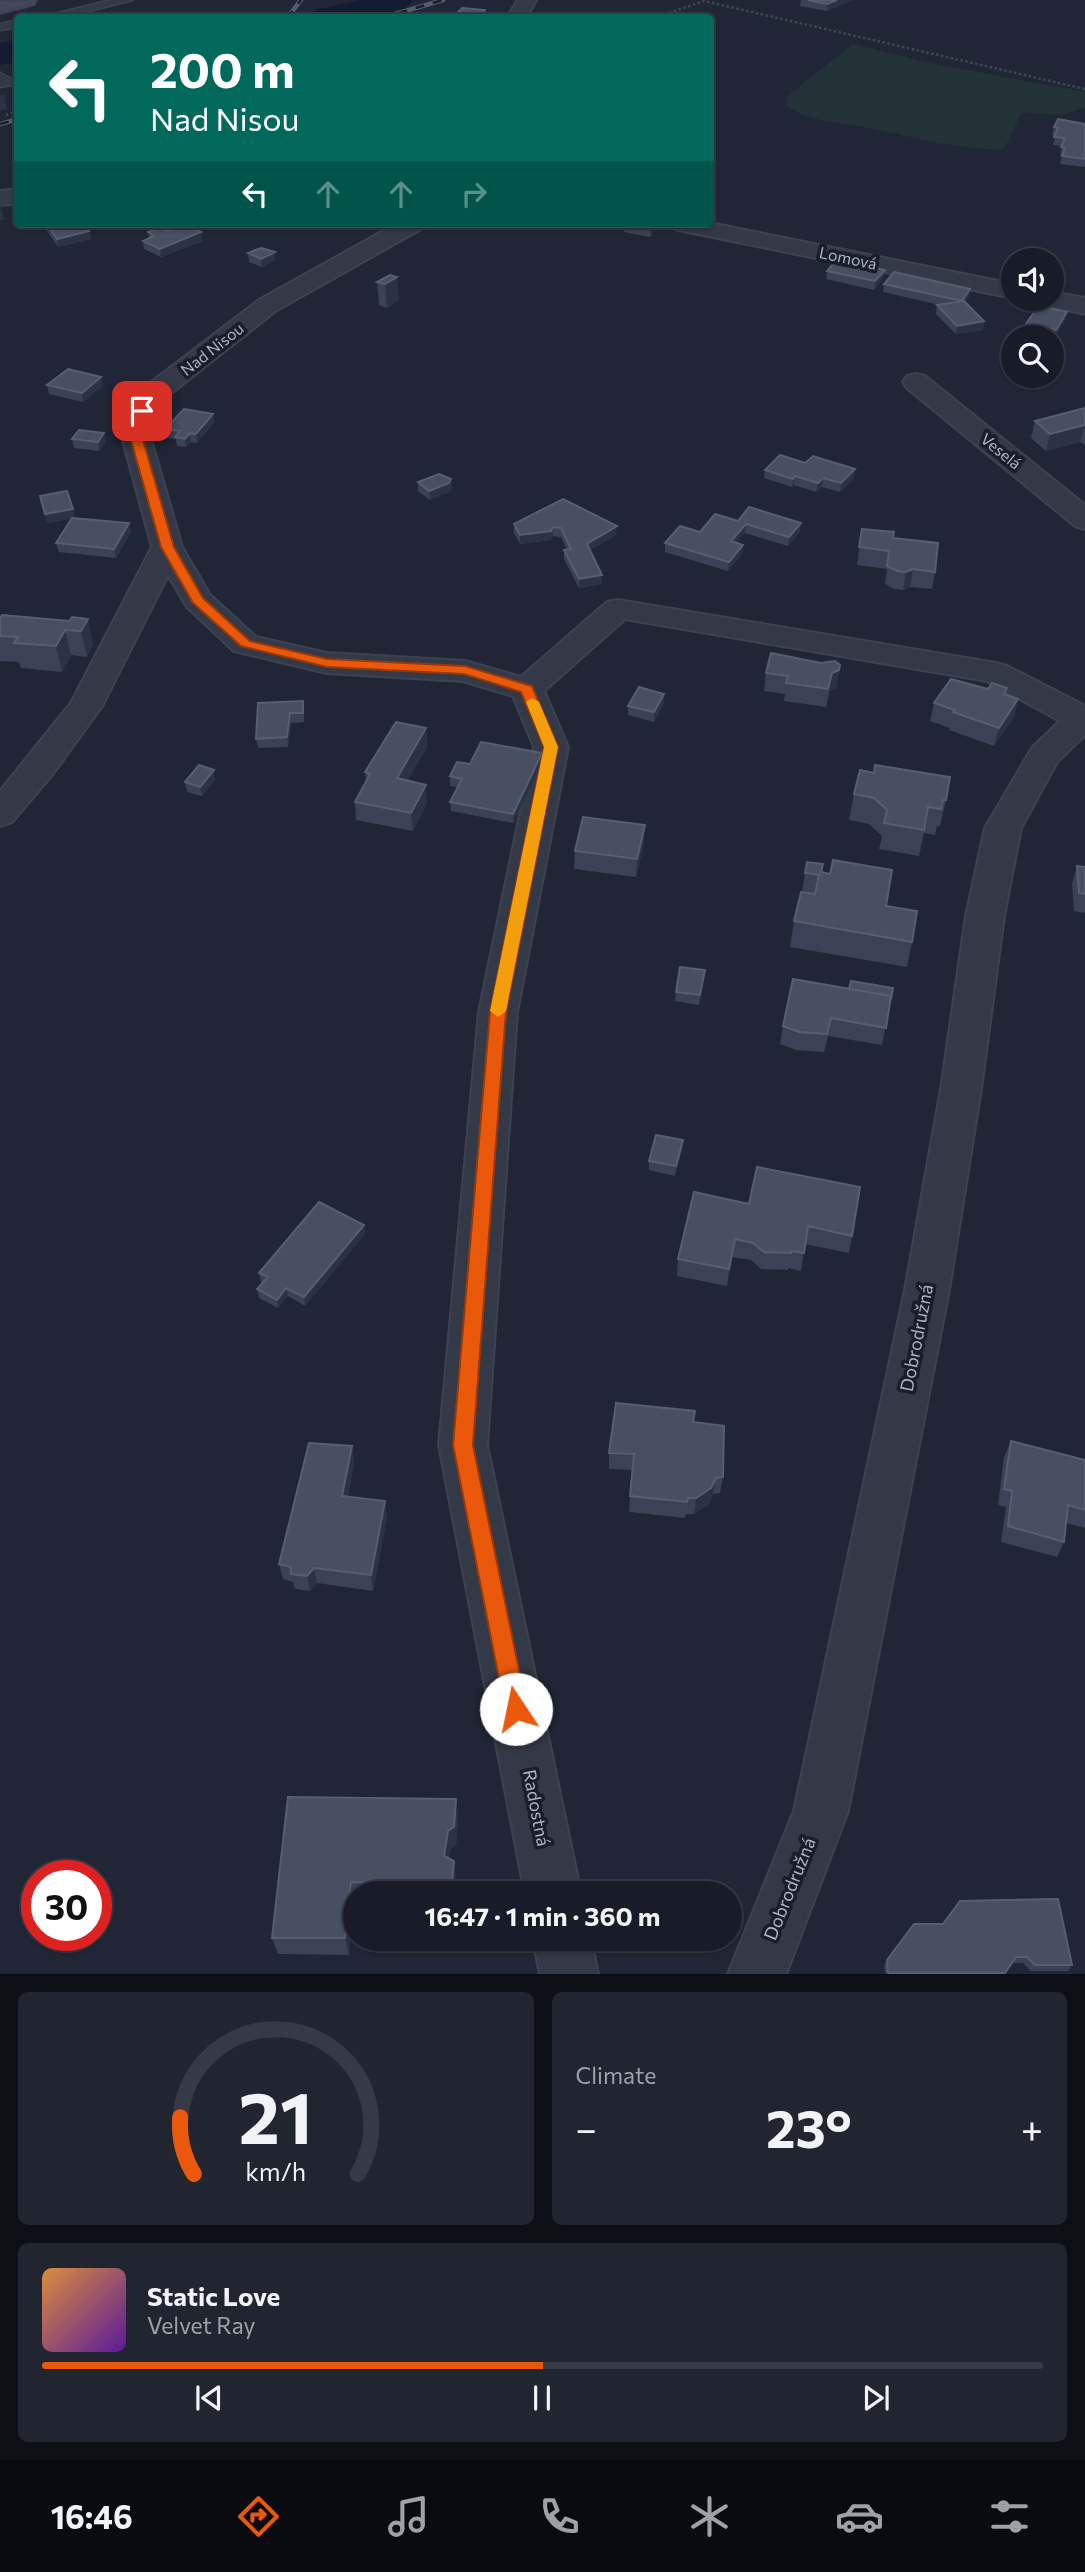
<!DOCTYPE html>
<html lang="en">
<head>
<meta charset="utf-8">
<style>
  :root { --surface:#181c28; --page:#212530; --text:#f1f3f6; --muted:#9fa1a8; --line:#363a45; --accent:#ea580c }
  body { margin:0; font-family:Commissioner,sans-serif; background:var(--page); color:var(--text); height:100vh; display:flex; flex-direction:column; font-size:26px; white-space:nowrap }
  * { box-sizing:border-box; margin:0 }
  p { font-size:23px; color:var(--muted) }
  .icon { flex:none; width:38px; height:38px; fill:none; stroke:currentColor; stroke-width:2; stroke-linecap:round; stroke-linejoin:round }
  .map { position:relative; height:1974px; overflow:hidden }
  .sheet { display:flex; flex-direction:column; gap:18px; padding:18px; background:#0d0f16; flex:1 }
  .sheet>* { flex:none }
  .hud { position:absolute; left:14px; top:14px; width:700px; height:214px; border-radius:7px; box-shadow:0 2px 5px #0004,0 0 0 2px var(--line); background:#00695c; color:#fff; overflow:hidden }
  .buttons { position:absolute; left:1001px; top:248px; display:grid; gap:14px }
  .buttons a { display:grid; place-items:center; width:63px; height:63px; border-radius:50%; background:var(--surface); box-shadow:0 2px 5px #0004,0 0 0 2px var(--line); font-size:35px }
  .speed { position:absolute; left:21px; top:1860px; display:flex; gap:14px; font-size:35px; font-weight:700; text-align:center }
  .speed>* { display:grid; place-content:center; width:91px; height:91px; border-radius:50%; background:var(--surface); box-shadow:0 2px 5px #0004,0 0 0 2px var(--line); line-height:1 }
  .speed .limit { border:10px solid #d22; background:#fff; color:#111 }
  .pin { position:absolute; display:grid; place-items:center; width:60px; height:60px; color:#fff; margin:-30px; border-radius:14px; box-shadow:0 4px 10px #0006 }
  .me { position:absolute; width:77px; margin:-38px; rotate:349deg; stroke-linejoin:round; filter:drop-shadow(0 0 5px #0008) }
  .turn { display:flex; align-items:center; gap:24px; height:147px; padding:0 21px; font-size:32px }
  .turn .icon { width:91px; height:91px; stroke-width:2.5 }
  .turn b { display:block; font-size:49px; line-height:60px }
  .lanes { display:flex; align-items:center; height:66px; padding:0 21px; background:#0003; justify-content:center; gap:35px; direction:ltr }
  .lanes .off { opacity:.35 }
  .big { font-size:52px; font-weight:700; line-height:1.1 }
  .sheet .widget { flex:1; display:flex; flex-direction:column; justify-content:center; gap:10px; min-width:0; padding:0 24px; border-radius:10px; background:var(--page) }
  .sheet .dial { align-items:center; gap:0 }
  .dial svg { height:182px; overflow:visible; fill:none; stroke:var(--line); stroke-width:7; stroke-linecap:round; text-anchor:middle }
  .dial text { fill:var(--text); stroke:none }
  .song { display:flex; align-items:center; gap:21px }
  .cover { width:84px; height:84px; border-radius:10px; background:linear-gradient(135deg,hsl(30 70% 55%),hsl(270 70% 35%)) }
  .played { height:7px; border-radius:4px; background:linear-gradient(90deg,var(--accent) 50%,var(--line) 50%) }
  .keys { display:flex; justify-content:space-around; direction:ltr }
  .heat { display:flex; justify-content:space-between; align-items:center; font-size:38px; direction:ltr }
  .sheet .tiles { flex:1; display:grid; gap:18px; grid-template-columns:1fr 1fr }
  .widget:last-child { grid-column:span 2 }
  .trip { position:absolute; left:343px; top:1881px; width:399px; height:70px; border-radius:35px; background:var(--surface); box-shadow:0 2px 5px #0004,0 0 0 2px var(--line); font-weight:700; line-height:70px; text-align:center }
  .menu { display:flex; height:112px; justify-content:space-around; align-items:center; background:#0a0b10; color:var(--muted) }
  .menu .icon { width:49px; height:49px }
  .menu .selected { color:var(--accent) }
  .menu b { font-size:32px; color:var(--text) }
  .map>svg:first-child { display:block }
  .green { fill:#223237 }
  .lines { fill:none; stroke-linecap:round; stroke-linejoin:round }
  .river { fill:#141c32; fill-rule:evenodd }
  .lane-casing { stroke:#3d4250; stroke-width:3 }
  .street-casing { stroke:#3d4250; stroke-width:4 }
  .secondary-casing { stroke:#3d4250; stroke-width:4 }
  .path { stroke:#3a4b4f; stroke-width:2.5; stroke-dasharray:2.5 2.5; stroke-linecap:butt }
  .lane { fill:#333946; fill-rule:evenodd }
  .street { fill:#333946; fill-rule:evenodd }
  .secondary { fill:#414759; fill-rule:evenodd }
  .rail-casing { stroke:#555c6e; stroke-width:4.5 }
  .rail { stroke:#191e2b; stroke-width:2.5; stroke-dasharray:9; stroke-linecap:butt }
  .wall { fill:#3b4255 }
  .shaded-wall { fill:#2b3244 }
  .building { fill:#474f61; stroke:#575e70; stroke-width:2 }
  .route { fill:#ea580c; stroke:#983908; stroke-width:2 }
  .slow { fill:#f59e0b }
  .labels { text-anchor:middle; stroke-width:7; stroke-linejoin:round; paint-order:stroke }
  .far-street-label { font-size:16px; fill:#adb3c3; stroke:#191e2b }
  .street-label { font-size:18px; fill:#adb3c3; stroke:#191e2b }
</style>
</head>
<body>
<div class="map">
<svg width="1085" height="1974" viewBox="0 0 1085 1974">
  <rect width="100%" height="100%" fill="#202636"/>
  <path class="green" d="M853 44 930 63 1085 92V108L1061 115 1021 113 1009 140 1002 150C955 149 909 136 864 127 838 122 808 122 787 106L786 97Z"/>
  <g class="lines">
    <path class="river" d="M360 0H413C396 25 338 18 310 18L315 10Z
      M18 39V62L0 65V43Z"/>
    <g class="lane-casing">
      <path id="lane" d="M111 0H133L61 18H38Z
        M18 20V27L0 30V24Z
        M0 73 12 79V85L0 87Z"/>
    </g>
    <g class="street-casing">
      <path id="street" d="M518 0H536L526 18H507Z
        M18 189V203L0 205V191Z
        M710 223 1013 284V298L683 231 675 229 671 224Z
        M396 224H425L421 229 277 310 161 401 147 426 182 547 210 595 256 637 327 653 465 661 521 677 607 602 618 600 996 663 1007 666 1085 706V735L1057 762 1021 828 1004 916 981 1089 949 1290 848 1811 786 1974H728L794 1811 905 1290 941 1089 966 916 985 828 1032 748 1060 721 987 681 625 619 544 691 568 747 517 1012 487 1445 581 1894H525L439 1445 479 1012 534 747 513 696 463 681 327 673 234 651 187 607 168 575 102 706 52 775 12 822 0 826V791L71 703 152 547 119 426 141 390 259 300Z
        M1052 292 1085 298V314L1043 304 1040 299H1052Z
        M916 374 925 376 1085 505V529L1075 526 907 388 903 382 907 376Z
        M533 1939H591L598 1974H540Z"/>
    </g>
    <g class="secondary-casing">
      <path id="secondary" d="M36 0 34 4 0 13V1Z"/>
    </g>
    <path class="path" d="M655 18 704 1 1085 89
      M6 115 18 110"/>
    <use href="#lane" class="lane"/>
    <use href="#street" class="street"/>
    <use href="#secondary" class="secondary"/>
    <g class="rail-casing">
      <path id="rail" d="M287 18 301 0
        M381 18 443 0
        M0 124 18 119"/>
    </g>
    <use href="#rail" class="rail"/>
  </g>
  <path class="wall" d="M801 0H852L827 11 800 6Z
    M1085 124V167L1060 164 1062 156 1060 155 1062 146 1053 145 1055 136 1052 135 1054 127Z
    M45 224H88L91 239 58 247 46 229Z
    M625 224H658V227L650 237 624 232Z
    M167 231 203 241 161 257 144 249 143 241 149 238 148 232Z
    M248 253 275 260 262 267 249 262Z
    M885 270 883 278 874 290 826 279 827 271Z
    M390 275 399 300 387 308 379 305 377 282Z
    M884 284 970 289 969 297 965 302 984 321 983 330 956 334 936 314 937 305H940L883 292Z
    M1065 320 1054 339 1025 333 1026 324Z
    M101 377 103 386 83 402 49 394 47 385Z
    M1085 408V445L1080 442 1046 451 1031 438 1035 421Z
    M213 414 214 423 197 443 191 442 186 447 177 446 176 439 167 438 165 429Z
    M72 439 106 442 99 451 74 448Z
    M805 463 855 469 854 478 840 492 822 487 816 492 794 485 792 487 764 478 765 470Z
    M451 479 452 488 449 492 430 500 418 491V482Z
    M40 496 73 509 74 518 129 523 131 532 116 558 59 552 56 543 72 518 47 523Z
    M563 499 616 535 590 550 602 575V584L579 588 564 559V550H567L561 537 553 536 551 540 520 544 514 533V524Z
    M738 521 800 532 788 546 745 533 736 543 743 545 742 554 728 571 665 552V543Z
    M862 529 893 538 935 572 932 589 910 587 903 590 894 589 885 584 887 569 857 565Z
    M72 617 93 644 87 657 71 655 62 672 21 668 19 662 0 661V618L69 621Z
    M821 663 840 665 836 688 830 691 826 707 784 701 785 694 764 691 766 673Z
    M1007 688 1006 695 1018 699 1014 717 994 746 949 730 950 728 930 721 934 703 988 689Z
    M258 703 304 710V722L291 723 288 747 258 748 256 739Z
    M664 703 654 722 628 715V706Z
    M426 728 427 747 407 781 427 803 413 831 356 820 355 802 366 782 365 772Z
    M542 763 513 823 451 811 450 802 458 787 450 786V776L470 764Z
    M215 780 202 796 187 792 185 782Z
    M854 794 946 800 940 826H937L935 835 924 833 919 856 879 849 882 836 869 824 849 820Z
    M644 843 636 877 574 869 575 851Z
    M1077 866 1085 867V913L1074 911 1072 884Z
    M822 872 886 906 912 942 907 967 790 947 794 921 802 892 805 873Z
    M705 970 699 1005 675 1001 676 992Z
    M893 988 882 1045 828 1036 824 1052 796 1050 780 1044 783 1026Z
    M683 1140 682 1149 675 1176 649 1170V1161Z
    M694 1192 852 1236 849 1253 805 1244 801 1271 788 1268V1270L761 1269 751 1260 732 1257 727 1286 677 1276 678 1259Z
    M364 1225 365 1234 305 1306 288 1296 278 1308 259 1298 257 1289 263 1283 261 1282 259 1273Z
    M693 1422 723 1477 720 1493 713 1494 709 1504 694 1514H686L685 1518 629 1512 632 1470 609 1469V1453Z
    M1011 1441 1085 1460V1528L1066 1523 1064 1542 1057 1557 1001 1542 1006 1507 998 1505 1004 1457Z
    M352 1446 354 1462 348 1497 387 1517 373 1591 317 1583 310 1591 295 1589 293 1582 283 1579 279 1564Z
    M456 1799 458 1818 456 1845 450 1850 449 1858 456 1879 455 1894H355L349 1955 278 1954 272 1938Z
    M943 1924 1072 1965 1068 1971H1031L1023 1963H1012L1005 1973H885L884 1965 887 1960Z"/>
  <path class="shaded-wall" d="M837 0H852L827 11V4Z
    M485 10V18H480Z
    M4 94 7 109 0 111V95Z
    M712 187 711 203 710 204V190Z
    M0 205H1L4 220 0 221Z
    M88 224 91 239 58 247 57 239 84 225Z
    M654 224H658V227L650 237V228Z
    M201 232 203 241 161 257 160 249Z
    M275 252V260L262 267 261 259Z
    M885 270 883 278 874 290 875 281Z
    M397 277 399 300 387 308 385 284Z
    M970 289 969 297 960 309 962 301Z
    M1067 312 1065 320 1054 339 1056 330Z
    M984 321 983 330 956 334 957 326Z
    M101 377 103 386 83 402 82 393Z
    M213 414 214 423 197 443 196 434Z
    M1085 425 1080 442 1046 451 1050 434Z
    M104 433 106 442 99 451 98 442Z
    M190 433 191 442 186 447 185 439Z
    M855 469 854 478 840 492 841 483Z
    M795 476 794 485 792 487 793 479Z
    M823 478 822 487 816 492 818 483Z
    M451 479 452 488 449 492 430 500 429 491Z
    M73 509 74 518 47 523 45 514Z
    M129 523 131 532 116 558 114 549Z
    M801 523 800 532 788 546 789 537Z
    M746 524 745 533 730 550 731 541Z
    M617 526 616 535 586 553 587 544Z
    M553 527V536L551 540 520 544V535Z
    M743 545 742 554 728 571 729 562Z
    M913 569 910 587 903 590 906 572Z
    M602 575V584L579 588V579Z
    M88 619 93 644 87 657 81 631Z
    M65 630 71 655 62 672 56 646Z
    M839 670 836 688 830 691 826 707 832 673Z
    M664 694V703L654 722V712Z
    M1018 699 1014 717 994 746 999 728Z
    M290 713 291 723 288 747 287 737Z
    M426 728 427 747 398 796 397 778Z
    M542 753V763L513 823V814Z
    M214 770 215 780 202 796 200 787Z
    M426 785 427 803 413 831 411 813Z
    M645 825 644 843 636 877 637 859Z
    M683 1140 682 1149 675 1176 676 1166Z
    M364 1225 365 1234 305 1306 304 1297Z
    M735 1239 732 1257 727 1286 729 1269Z
    M286 1288 288 1296 278 1308 277 1300Z
    M352 1446 354 1462 345 1512 342 1496Z
    M716 1478 713 1494 709 1504 694 1514 696 1498Z
    M385 1501 387 1517 373 1591 371 1575Z
    M314 1568 317 1583 310 1591 307 1576Z
    M456 1799 458 1818 456 1845 450 1850 447 1874 444 1856 448 1831Z
    M454 1861 456 1879 455 1894H454L452 1883Z
    M351 1882 355 1900 349 1955 345 1938Z"/>
  <path class="building" d="M808 0H837L827 4Z
    M462 8 485 10 480 18H453Z
    M1058 119 1085 124V159L1062 156 1065 148 1061 147 1065 138 1054 137 1058 128 1054 127Z
    M47 224H86L84 225 89 231 57 239Z
    M184 224 201 232 160 249 143 241 154 236 148 232 160 227 167 231Z
    M626 224H654L650 228Z
    M261 248 275 252 261 259 248 253Z
    M837 259 885 270 875 281 827 271Z
    M894 272 970 289 962 301 884 284Z
    M390 275 397 277 385 284 377 282Z
    M964 301 984 321 957 326 937 305Z
    M1038 306 1067 312 1056 330 1026 324Z
    M68 369 101 377 82 393 47 385Z
    M1085 408V425L1050 434 1035 421Z
    M184 409 213 414 196 434 190 433 185 439 175 437 180 431 165 429Z
    M79 430 104 433 98 442 72 439Z
    M780 455 805 463 813 456 855 469 841 483 823 478 818 483 795 476 793 479 765 470Z
    M439 474 451 479 449 483 429 491 418 482Z
    M67 491 73 509 45 514 40 496Z
    M563 499 617 526 587 544 602 575 579 579 564 550 571 549 561 528 553 527 551 531 520 535 514 524Z
    M749 507 801 523 789 537 746 524 731 541 743 545 729 562 665 543 680 526 700 532 715 514 738 521Z
    M72 518 129 523 114 549 56 543Z
    M862 529 894 532 893 538 938 543 935 572 913 569 906 572 897 571 887 566 889 551 859 547Z
    M2 615 69 621 72 617 88 619 81 631 65 630 56 646 14 643 18 637 0 636V618Z
    M771 653 821 663 835 661 840 665 839 670 832 673 828 689 786 683 788 676 766 673Z
    M951 679 988 689 992 683 1007 688 1004 694 1018 699 999 728 953 712 955 710 934 703Z
    M639 687 664 694 654 712 628 706Z
    M303 701V713H290L287 737 256 739 258 703Z
    M396 722 426 728 397 778 426 785 411 813 355 802 370 774 365 772Z
    M481 742 542 753 513 814 450 802 462 779 450 776 457 762 470 764Z
    M199 765 214 770 200 787 185 782Z
    M875 765 950 777 946 800H943L941 809 928 807 924 830 884 823 887 810 874 798 854 794 860 770 874 773Z
    M583 817 645 825 637 859 575 851Z
    M833 860 892 870 886 906 917 911 912 942 794 921 801 892 815 894 819 875 805 873 807 862 823 864 821 872 830 874Z
    M1077 866 1085 867V894L1079 893Z
    M680 967 705 970 700 995 676 992Z
    M793 979 891 996 886 1028 831 1018 827 1034 799 1032 783 1026Z
    M851 981 893 988 891 999V996L849 989Z
    M656 1135 683 1140 676 1166 649 1161Z
    M757 1167 860 1187 852 1236 808 1226 804 1253 791 1251V1253L764 1252 753 1243 735 1239 729 1269 678 1259 694 1192 749 1204Z
    M319 1202 364 1225 304 1297 286 1288 277 1300 257 1289 268 1277 259 1273Z
    M616 1403 695 1411 693 1422 724 1426 723 1477 716 1478 711 1488 696 1498H688L687 1502 630 1496 634 1454 609 1453Z
    M1011 1441 1085 1460V1510L1068 1505 1064 1542 1008 1526 1012 1491 1004 1489Z
    M309 1443 352 1446 342 1496 385 1501 371 1575 314 1568 307 1576 291 1574V1567L279 1564Z
    M288 1797 456 1799 454 1827 448 1831 444 1856 454 1861 452 1883 351 1882 345 1938H272Z
    M1058 1899 1072 1965H1035L1027 1957H1016L1005 1973H888L887 1960 914 1924H943L960 1901Z"/>
  <path class="route" d="M138 409 147 411 139 426 174 547 203 598 250 641 327 659 465 666 532 686 558 747 506 1012 473 1445 527 1709 524 1717 516 1720 508 1717 505 1709 453 1445 490 1012 544 747 521 692 464 674 327 667 241 646 193 603 161 547 127 426Z"/>
  <path class="slow" d="M532 698 539 702 558 747 506 1011 498 1017 490 1011 544 747 526 702Z"/>
  <g class="labels">
    <g class="far-street-label">
      <text transform="translate(848 258) rotate(12)" y="6">Lomová</text>
      <text transform="translate(212 349) rotate(-38)" y="6">Nad Nisou</text>
      <text transform="translate(1001 451) rotate(39)" y="6">Veselá</text>
    </g>
    <g class="street-label">
      <text transform="translate(917 1338) rotate(-79)" y="6">Dobrodružná</text>
      <text transform="translate(536 1808) rotate(79)" y="6">Radostná</text>
      <text transform="translate(790 1889) rotate(-68)" y="6">Dobrodružná</text>
    </g>
  </g>
</svg>
<div class="buttons">
<a><svg class="icon" aria-label="sound" viewBox="0 0 24 24"><path d="M4 9h4l5-4v14l-5-4H4zM17 9q2 3 0 6"/></svg></a>
<a><svg class="icon" aria-label="search" viewBox="0 0 24 24"><circle cx="10" cy="10" r="6"/><path d="M15 15l6 6"/></svg></a>
</div>
<div class="speed"><div class="limit">30</div></div>
<div class="pin" style="left:142px;top:411px;background:#d93025"><svg class="icon" aria-label="arrive" viewBox="0 0 24 24"><path d="M6 21V4h12l-3 4 3 4H6"/></svg></div>
<svg class="me" style="left:516px;top:1709px" viewBox="-20 -20 40 40"><circle r="19" fill="#fff"/><path d="M0-13L10 11 0 6-10 11z" fill="#ea580c"/></svg>
<div class="trip">16:47 · 1 min · 360 m</div>
<div class="hud">
<div class="turn"><svg class="icon" aria-label="left" viewBox="0 0 24 24"><path d="M17 20v-9H6M10 6l-5 5 5 5"/></svg><div><b>200 m</b>Nad Nisou</div></div>
<div class="lanes"><svg class="icon" aria-label="left" viewBox="0 0 24 24"><path d="M17 20v-9H6M10 6l-5 5 5 5"/></svg><svg class="icon off" aria-label="ahead" viewBox="0 0 24 24"><path d="M12 20V5M6 11l6-6 6 6"/></svg><svg class="icon off" aria-label="ahead" viewBox="0 0 24 24"><path d="M12 20V5M6 11l6-6 6 6"/></svg><svg class="icon off" aria-label="right" viewBox="0 0 24 24"><path d="M7 20v-9h11M14 6l5 5-5 5"/></svg></div>
</div>
</div>
<section class="sheet">
<div class="tiles">
<div class="widget dial"><svg viewBox="0 0 100 80">
<path d="M14 69A42 42 0 1 1 86 69"/>
<path d="M14 69A42 42 0 0 1 8 44" stroke="#ea580c"/>
<text x="50" y="56" font-size="32" font-weight="700">21</text>
<text x="50" y="72" font-size="11">km/h</text>
</svg></div>
<div class="widget"><p>Climate</p>
<div class="heat"><a>−</a><b class="big">23°</b><a>+</a></div>
</div>
<div class="widget">
<div class="song"><i class="cover"></i><div><b>Static Love</b><p>Velvet Ray</p></div></div>
<div class="played"></div>
<div class="keys"><svg class="icon" aria-label="previous" viewBox="0 0 24 24"><path d="M18 5L8 12l10 7zM5 5v14"/></svg><svg class="icon" aria-label="pause" viewBox="0 0 24 24"><path d="M8 5v14M16 5v14"/></svg><svg class="icon" aria-label="next" viewBox="0 0 24 24"><path d="M6 5l10 7-10 7zM19 5v14"/></svg></div>
</div>
</div>
</section>
<nav class="menu">
<b>16:46</b>
<svg class="icon selected" aria-label="directions" viewBox="0 0 24 24"><path d="M12 3l9 9-9 9-9-9zM9 14v-3h6M13 9l2 2-2 2"/></svg>
<svg class="icon" aria-label="music" viewBox="0 0 24 24"><path d="M9 18V5l10-2v13"/><circle cx="6" cy="18" r="3"/><circle cx="16" cy="16" r="3"/></svg>
<svg class="icon" aria-label="phone" viewBox="0 0 24 24"><path d="M5 4h4l2 5-3 2q2 4 5 5l2-3 5 2v4C11 20 4 13 5 4z"/></svg>
<svg class="icon" aria-label="climate" viewBox="0 0 24 24"><path d="M12 3v18M4 7l16 10M4 17L20 7"/></svg>
<svg class="icon" aria-label="car" viewBox="0 0 24 24"><path d="M5 17H2v-5l4-1 3-4h7l3 4 3 1v5h-3M9 17h6M6 11h13"/><circle cx="7" cy="17" r="2"/><circle cx="17" cy="17" r="2"/></svg>
<svg class="icon" aria-label="filters" viewBox="0 0 24 24"><path d="M4 7h16M4 17h16"/><circle cx="9" cy="7" r="2"/><circle cx="15" cy="17" r="2"/></svg>
</nav>
</body>
</html>
